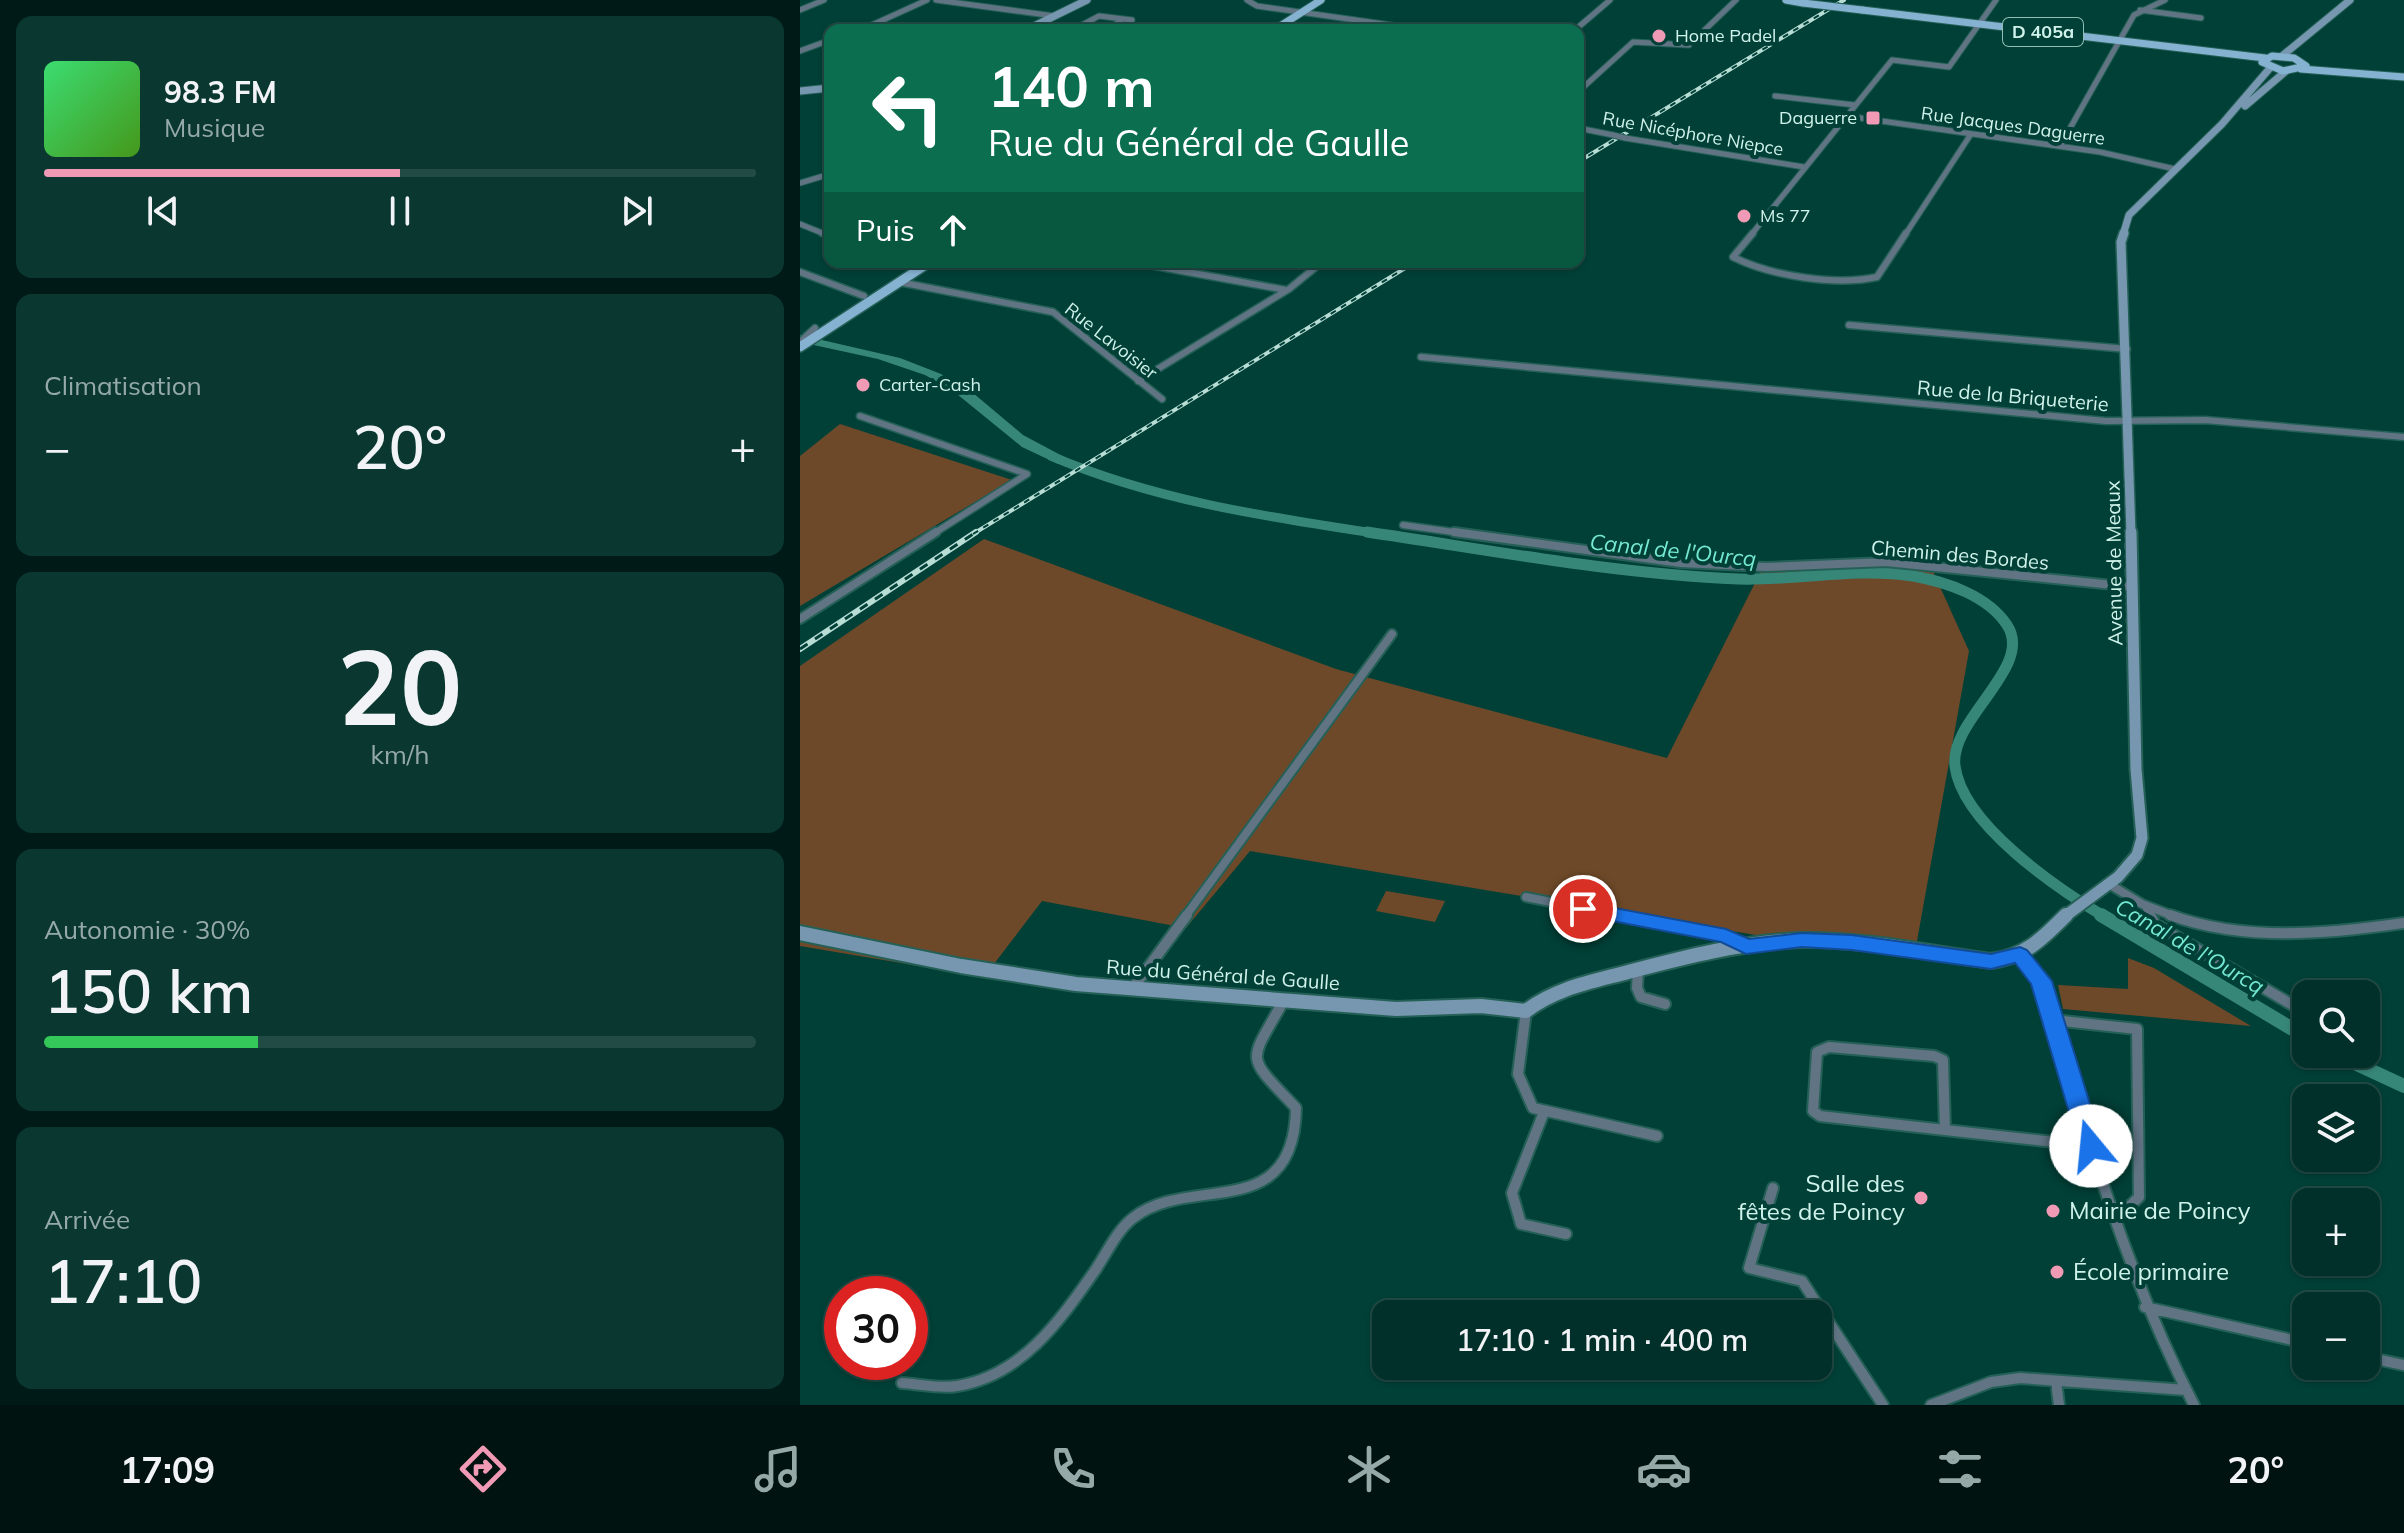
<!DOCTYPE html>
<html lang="fr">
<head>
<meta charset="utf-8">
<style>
  :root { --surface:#003029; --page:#0a3831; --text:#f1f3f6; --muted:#95a9a8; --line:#224b46; --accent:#f09ab5 }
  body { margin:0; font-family:Mulish,sans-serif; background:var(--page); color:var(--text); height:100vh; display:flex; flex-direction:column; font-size:30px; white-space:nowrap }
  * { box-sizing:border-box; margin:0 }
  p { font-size:26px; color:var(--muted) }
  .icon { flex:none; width:44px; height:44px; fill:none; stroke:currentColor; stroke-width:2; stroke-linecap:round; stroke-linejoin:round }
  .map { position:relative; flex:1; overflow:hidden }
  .drawer { display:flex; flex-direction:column; gap:16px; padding:16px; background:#001a17; width:800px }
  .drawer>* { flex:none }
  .banner { position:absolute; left:24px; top:24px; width:760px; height:244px; border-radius:16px; box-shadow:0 2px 6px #0004,0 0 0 2px var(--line); background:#0b6e4f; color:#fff; overflow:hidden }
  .fabs { position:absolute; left:1492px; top:980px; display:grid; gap:16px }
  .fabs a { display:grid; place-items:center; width:88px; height:88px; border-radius:16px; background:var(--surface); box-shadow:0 2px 6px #0004,0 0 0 2px var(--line); font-size:40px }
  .speed { position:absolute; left:24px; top:1276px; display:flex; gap:16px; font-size:40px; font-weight:700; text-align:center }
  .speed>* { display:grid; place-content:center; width:104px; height:104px; border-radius:50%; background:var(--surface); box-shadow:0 2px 6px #0004,0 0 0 2px var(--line); line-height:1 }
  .speed .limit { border:12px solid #d22; background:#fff; color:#111 }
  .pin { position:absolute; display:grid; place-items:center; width:68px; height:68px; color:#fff; margin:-34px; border:4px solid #fff; border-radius:50%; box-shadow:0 2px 8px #0007 }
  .me { position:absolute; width:88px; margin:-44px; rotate:343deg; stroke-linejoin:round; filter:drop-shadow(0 0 6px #0008) }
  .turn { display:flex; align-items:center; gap:28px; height:168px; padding:0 32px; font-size:36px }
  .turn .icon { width:104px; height:104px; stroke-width:2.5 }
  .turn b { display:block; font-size:56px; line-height:68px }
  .then { display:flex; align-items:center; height:76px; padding:0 32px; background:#0003; gap:16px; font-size:30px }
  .big { font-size:60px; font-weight:600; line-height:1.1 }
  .drawer .widget { flex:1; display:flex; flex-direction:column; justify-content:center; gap:12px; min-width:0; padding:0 28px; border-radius:16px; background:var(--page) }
  .drawer .dial { align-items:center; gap:0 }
  .dial b { font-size:104px; line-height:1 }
  .song { display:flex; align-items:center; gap:24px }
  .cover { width:96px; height:96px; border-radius:12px; background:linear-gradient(135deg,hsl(140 70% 55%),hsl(100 70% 35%)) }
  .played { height:8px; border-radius:4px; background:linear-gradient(90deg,var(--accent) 50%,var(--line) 50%) }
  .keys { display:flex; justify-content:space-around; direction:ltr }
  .heat { display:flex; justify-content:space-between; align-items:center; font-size:44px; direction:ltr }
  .charge { height:12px; border-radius:6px; background:linear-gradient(90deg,#34c759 30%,var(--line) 0) }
  .trip { position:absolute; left:572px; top:1300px; width:460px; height:80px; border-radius:16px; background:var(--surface); box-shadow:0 2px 6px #0004,0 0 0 2px var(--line); font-weight:600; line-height:80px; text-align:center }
  .tabs { display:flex; height:128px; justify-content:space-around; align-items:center; background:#001310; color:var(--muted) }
  .tabs .icon { width:56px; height:56px }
  .tabs .selected { color:var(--accent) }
  .tabs b { font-size:36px; color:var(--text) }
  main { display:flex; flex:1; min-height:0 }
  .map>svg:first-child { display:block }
  .green { fill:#6e4929 }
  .water { fill:#378779 }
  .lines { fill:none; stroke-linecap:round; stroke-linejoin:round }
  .canal-far2 { stroke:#378779; stroke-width:9 }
  .canal-far1 { stroke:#378779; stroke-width:11 }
  .canal { stroke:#378779; stroke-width:14 }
  .street-far3-casing { stroke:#256057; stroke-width:7 }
  .street-far2-casing { stroke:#256057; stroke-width:9 }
  .street-far1-casing { stroke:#256057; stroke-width:12 }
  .street-casing { stroke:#256057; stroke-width:14 }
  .secondary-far3-casing { stroke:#256057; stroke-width:9 }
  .secondary-far2-casing { stroke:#256057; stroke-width:12 }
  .secondary-far1-casing { stroke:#256057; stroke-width:15 }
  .secondary-casing { stroke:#256057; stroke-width:18 }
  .primary-far1-casing { stroke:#256057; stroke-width:9 }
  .primary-casing { stroke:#256057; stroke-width:12 }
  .street-far3 { stroke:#607484; stroke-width:5 }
  .street-far2 { stroke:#607484; stroke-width:6 }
  .street-far1 { stroke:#607484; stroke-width:8 }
  .street { stroke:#607484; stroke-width:10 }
  .secondary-far3 { stroke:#7697af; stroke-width:7 }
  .secondary-far2 { stroke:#7697af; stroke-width:9 }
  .secondary-far1 { stroke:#7697af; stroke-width:11 }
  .secondary { stroke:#7697af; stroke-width:14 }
  .primary-far1 { stroke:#86b2d1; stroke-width:7 }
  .primary { stroke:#86b2d1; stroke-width:9 }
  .rail-far1-casing { stroke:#b7ddd5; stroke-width:4 }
  .rail-casing { stroke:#b7ddd5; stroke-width:6 }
  .rail-far1 { stroke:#004037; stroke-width:2; stroke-dasharray:6; stroke-linecap:butt }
  .rail { stroke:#004037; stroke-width:3; stroke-dasharray:9; stroke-linecap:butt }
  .street-bridge-casing { stroke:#256057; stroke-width:7; stroke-linecap:butt }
  .primary-bridge-casing { stroke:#256057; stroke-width:9; stroke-linecap:butt }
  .street-bridge { stroke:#607484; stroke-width:5 }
  .primary-bridge { stroke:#86b2d1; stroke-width:7 }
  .route { fill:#1a73e8; stroke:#114b97; stroke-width:2 }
  .poi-dot { fill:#f09ab5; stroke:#004037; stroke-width:3 }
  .labels { text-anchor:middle; stroke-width:8; stroke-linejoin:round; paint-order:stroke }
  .shield { fill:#004037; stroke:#91bdb4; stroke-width:2 }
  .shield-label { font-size:18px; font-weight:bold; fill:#cff2ea }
  .far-poi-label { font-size:18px; fill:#cff2ea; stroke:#004037; text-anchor:start }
  .far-street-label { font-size:18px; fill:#cff2ea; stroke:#004037 }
  .street-label { font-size:20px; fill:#cff2ea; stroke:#004037 }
  .water-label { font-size:22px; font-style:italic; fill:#74e8d3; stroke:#004037 }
  .near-poi-label { font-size:24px; fill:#cff2ea; stroke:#004037; text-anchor:start }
</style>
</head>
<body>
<main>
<section class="drawer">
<div class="widget">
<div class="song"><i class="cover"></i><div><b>98.3 FM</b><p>Musique</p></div></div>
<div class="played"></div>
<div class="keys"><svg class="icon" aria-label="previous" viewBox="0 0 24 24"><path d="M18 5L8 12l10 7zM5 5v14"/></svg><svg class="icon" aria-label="pause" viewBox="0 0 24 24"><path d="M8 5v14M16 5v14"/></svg><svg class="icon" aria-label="next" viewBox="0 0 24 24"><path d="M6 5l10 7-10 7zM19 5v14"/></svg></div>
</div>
<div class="widget"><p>Climatisation</p>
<div class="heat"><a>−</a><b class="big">20°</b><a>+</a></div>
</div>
<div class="widget dial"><b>20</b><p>km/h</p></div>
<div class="widget"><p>Autonomie · 30%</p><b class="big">150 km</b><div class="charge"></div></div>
<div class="widget"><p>Arrivée</p><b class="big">17:10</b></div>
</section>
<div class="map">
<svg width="1604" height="1405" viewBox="0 0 1604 1405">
  <rect width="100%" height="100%" fill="#004037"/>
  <path class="green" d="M40 424 212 480 0 606V456Z
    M184 539 536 669 867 758 962 569 1058 564 1132 569 1169 651 1117 941 962 936 450 851 386 928 242 901 184 977 0 946V666Z
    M586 891 645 901 635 922 576 911Z
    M1328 958 1354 968 1451 1026 1263 1009 1258 985 1328 989Z"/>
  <path class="water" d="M0 335 100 358 141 374 173 393 223 435 268 459 258 464 222 447 152 390 125 375 78 359 0 342Z"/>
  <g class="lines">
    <path class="canal-far2" d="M251 456C356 501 468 517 580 534"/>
    <path class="canal-far1" d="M567 532C690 550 814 574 938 579 996 581 1056 567 1113 576 1147 582 1188 596 1207 625 1235 667 1149 719 1155 766 1162 824 1258 889 1305 917"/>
    <path class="canal" d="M1301 915 1506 1037
      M1535 1054 1604 1086"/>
    <g class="street-far3-casing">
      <path id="street-far3" d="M136 0 254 16
        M447 0 457 6 626 30
        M0 10 24 0
        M1340 10 1401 18
        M233 26 249 30
        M61 30 127 0
        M292 30 282 25 299 16 332 20
        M308 30 321 20
        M362 30 368 26
        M775 30 810 0
        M0 51 30 40
        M778 92 833 42 889 45 936 0
        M975 96 1055 105
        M1046 116 1300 152 1375 169
        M778 128 813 135
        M825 138 1004 167
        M1260 146 1334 15 1365 0
        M0 183 30 174
        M0 224 27 235
        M951 235 1092 60 1149 67 1196 0
        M1105 235 1171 134"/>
    </g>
    <g class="street-far2-casing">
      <path id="street-far2" d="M22 233 30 236
        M953 233 933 257C971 276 1035 286 1077 277L1106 233
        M98 262 111 266
        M333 262 486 290
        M0 272 64 296
        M99 282 253 312 362 399
        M1049 325 1327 349
        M0 342 15 328
        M621 357 1306 421 1405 420 1604 437
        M338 381 489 289 522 262
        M60 416 227 474 133 534
        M603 525 668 534"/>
    </g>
    <g class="street-far1-casing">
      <path id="street-far1" d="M654 532 881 563 966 567 1086 562 1333 587
        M0 619 136 532
        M1309 884 1342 904 1376 917
        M726 897 826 917
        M1346 906 1351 917
        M385 917 592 634"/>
    </g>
    <g class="street-casing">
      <path id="street" d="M816 915 926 936 942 944
        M1350 915 1355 924 1506 1013
        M1370 915C1444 942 1528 934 1604 923
        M1220 955 1241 981C1284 1126 1324 1270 1394 1405
        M838 970 837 988 841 997 865 1004
        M333 988 387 915
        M726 1011 718 1074 733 1108 857 1136
        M1253 1020 1337 1029 1339 1197 1330 1206 1309 1208
        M1029 1047 1134 1056 1143 1060 1145 1130 1020 1116 1013 1111 1017 1052Z
        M1566 1048 1571 1051
        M744 1112 712 1193 721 1224 766 1234
        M1145 1130 1291 1146
        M973 1188 949 1268 1002 1281 1083 1405
        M1345 1307 1506 1343
        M1566 1357 1604 1365
        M1256 1381 1259 1405
        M102 1383C120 1384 139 1389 157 1386 221 1376 259 1322 294 1272 306 1255 316 1231 333 1218 389 1173 494 1226 496 1108 444 1053 448 1065 484 1000
        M1131 1405 1191 1382 1220 1378 1386 1390"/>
    </g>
    <g class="secondary-far3-casing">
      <path id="secondary-far3" d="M226 30 287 0
        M1482 56 1550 0
        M0 91 30 88
        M1445 106 1486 71
        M1323 235 1329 215 1422 124 1470 68"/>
    </g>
    <g class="secondary-far2-casing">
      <path id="secondary-far2" d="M1324 233 1321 242 1331 534"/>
    </g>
    <g class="secondary-far1-casing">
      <path id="secondary-far1" d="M1264 917 1318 877 1337 855 1342 838 1336 769 1331 532"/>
    </g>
    <g class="secondary-casing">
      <path id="secondary" d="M0 933 161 966 276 984 596 1009 681 1006 726 1011C756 988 791 982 828 972 885 957 943 942 1002 940 1065 939 1129 953 1191 961 1226 956 1242 939 1266 915"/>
    </g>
    <g class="primary-far1-casing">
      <path id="primary-far1" d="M986 0 1003 3
        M1062 10 1465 58
        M474 30 521 0
        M1472 56 1494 58 1506 66 1483 71 1462 62Z
        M1501 69 1604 77"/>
    </g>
    <g class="primary-casing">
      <path id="primary" d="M0 347 130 262"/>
    </g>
    <use href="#street-far3" class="street-far3"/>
    <use href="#street-far2" class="street-far2"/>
    <use href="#street-far1" class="street-far1"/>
    <use href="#street" class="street"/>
    <use href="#secondary-far3" class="secondary-far3"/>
    <use href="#secondary-far2" class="secondary-far2"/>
    <use href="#secondary-far1" class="secondary-far1"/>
    <use href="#secondary" class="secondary"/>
    <use href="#primary-far1" class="primary-far1"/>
    <use href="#primary" class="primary"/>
    <g class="rail-far1-casing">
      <path id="rail-far1" d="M778 162 1044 0
        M173 534 615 262"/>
    </g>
    <g class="rail-casing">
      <path id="rail" d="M0 649 176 532"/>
    </g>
    <use href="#rail-far1" class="rail-far1"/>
    <use href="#rail" class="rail"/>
    <g class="street-bridge-casing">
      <path id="street-bridge" d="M813 135 825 138"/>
    </g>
    <g class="primary-bridge-casing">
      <path id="primary-bridge" d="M1003 3 1062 10"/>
    </g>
    <use href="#street-bridge" class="street-bridge"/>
    <use href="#primary-bridge" class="primary-bridge"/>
  </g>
  <path class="route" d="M783 902 926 929 949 939 1002 933 1052 935 1191 954 1220 947 1227 950 1252 981 1303 1146 1299 1153H1283L1279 1146 1231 984 1215 963 1191 969 1052 950 1002 947 946 954 921 942 776 914 773 909Z"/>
  <g class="poi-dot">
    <circle cx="859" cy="36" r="8"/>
    <rect x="1065" y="110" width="16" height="16" rx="4"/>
    <circle cx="944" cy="216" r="8"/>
    <circle cx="63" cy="385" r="8"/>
    <circle cx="1121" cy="1198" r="8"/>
    <circle cx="1253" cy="1211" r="8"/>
    <circle cx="1257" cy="1272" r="8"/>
  </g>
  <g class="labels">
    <rect class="shield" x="1203" y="18" width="80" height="28" rx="6"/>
    <g class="shield-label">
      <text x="1243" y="38">D 405a</text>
    </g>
    <g class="far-poi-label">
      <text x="875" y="42">Home Padel</text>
      <text x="1057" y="124" text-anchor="end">Daguerre</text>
      <text x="960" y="222">Ms 77</text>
      <text x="79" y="391">Carter-Cash</text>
    </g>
    <g class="far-street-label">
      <text transform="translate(1213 126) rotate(8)" y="6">Rue Jacques Daguerre</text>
      <text transform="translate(893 134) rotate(10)" y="6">Rue Nicéphore Niepce</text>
      <text transform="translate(311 341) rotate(38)" y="6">Rue Lavoisier</text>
    </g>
    <g class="street-label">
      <text transform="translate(1213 396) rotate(5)" y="7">Rue de la Briqueterie</text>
      <text transform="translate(1160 555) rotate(5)" y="7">Chemin des Bordes</text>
      <text transform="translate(1314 563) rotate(-91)" y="7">Avenue de Meaux</text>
      <text transform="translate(423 975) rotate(4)" y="7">Rue du Général de Gaulle</text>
    </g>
    <g class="water-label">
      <text transform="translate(873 550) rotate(6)" y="8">Canal de l'Ourcq</text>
      <text transform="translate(1390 946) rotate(30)" y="8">Canal de l'Ourcq</text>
    </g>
    <g class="near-poi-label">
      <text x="1105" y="1192" text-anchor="end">Salle des<tspan x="1105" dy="28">fêtes de Poincy</tspan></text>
      <text x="1269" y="1219">Mairie de Poincy</text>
      <text x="1273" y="1280">École primaire</text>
    </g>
  </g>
</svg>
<div class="fabs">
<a><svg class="icon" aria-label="search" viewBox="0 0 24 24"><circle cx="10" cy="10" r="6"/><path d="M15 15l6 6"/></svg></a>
<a><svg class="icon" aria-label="layers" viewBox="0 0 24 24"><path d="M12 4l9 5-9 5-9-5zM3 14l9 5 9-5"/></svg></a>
<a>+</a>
<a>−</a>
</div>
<div class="speed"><div class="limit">30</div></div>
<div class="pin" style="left:783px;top:909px;background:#d93025"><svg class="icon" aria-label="arrive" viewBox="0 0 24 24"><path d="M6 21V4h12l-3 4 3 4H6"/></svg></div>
<svg class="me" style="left:1291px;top:1146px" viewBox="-20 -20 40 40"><circle r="19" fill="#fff"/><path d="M0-13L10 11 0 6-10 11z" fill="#1a73e8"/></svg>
<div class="trip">17:10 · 1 min · 400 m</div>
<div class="banner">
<div class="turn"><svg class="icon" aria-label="left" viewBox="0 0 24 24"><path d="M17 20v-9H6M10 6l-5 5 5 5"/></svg><div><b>140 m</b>Rue du Général de Gaulle</div></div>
<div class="then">Puis<svg class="icon" aria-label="ahead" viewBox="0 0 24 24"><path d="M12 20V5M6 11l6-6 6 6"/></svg></div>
</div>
</div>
</main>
<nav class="tabs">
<b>17:09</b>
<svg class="icon selected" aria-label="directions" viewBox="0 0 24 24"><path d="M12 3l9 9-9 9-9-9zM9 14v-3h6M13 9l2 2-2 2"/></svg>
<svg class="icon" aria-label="music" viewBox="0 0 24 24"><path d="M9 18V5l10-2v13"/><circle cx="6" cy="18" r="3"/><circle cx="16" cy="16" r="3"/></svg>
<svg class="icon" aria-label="phone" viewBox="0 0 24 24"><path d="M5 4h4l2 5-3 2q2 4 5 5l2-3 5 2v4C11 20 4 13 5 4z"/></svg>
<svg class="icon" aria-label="climate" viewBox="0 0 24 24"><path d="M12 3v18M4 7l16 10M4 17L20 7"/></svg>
<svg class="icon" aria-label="car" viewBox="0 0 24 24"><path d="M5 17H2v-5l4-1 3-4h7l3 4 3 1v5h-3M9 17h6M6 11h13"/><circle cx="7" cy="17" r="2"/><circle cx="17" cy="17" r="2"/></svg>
<svg class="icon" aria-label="filters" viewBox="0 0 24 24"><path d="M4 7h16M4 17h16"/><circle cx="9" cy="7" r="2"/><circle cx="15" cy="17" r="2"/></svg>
<b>20°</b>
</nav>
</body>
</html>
